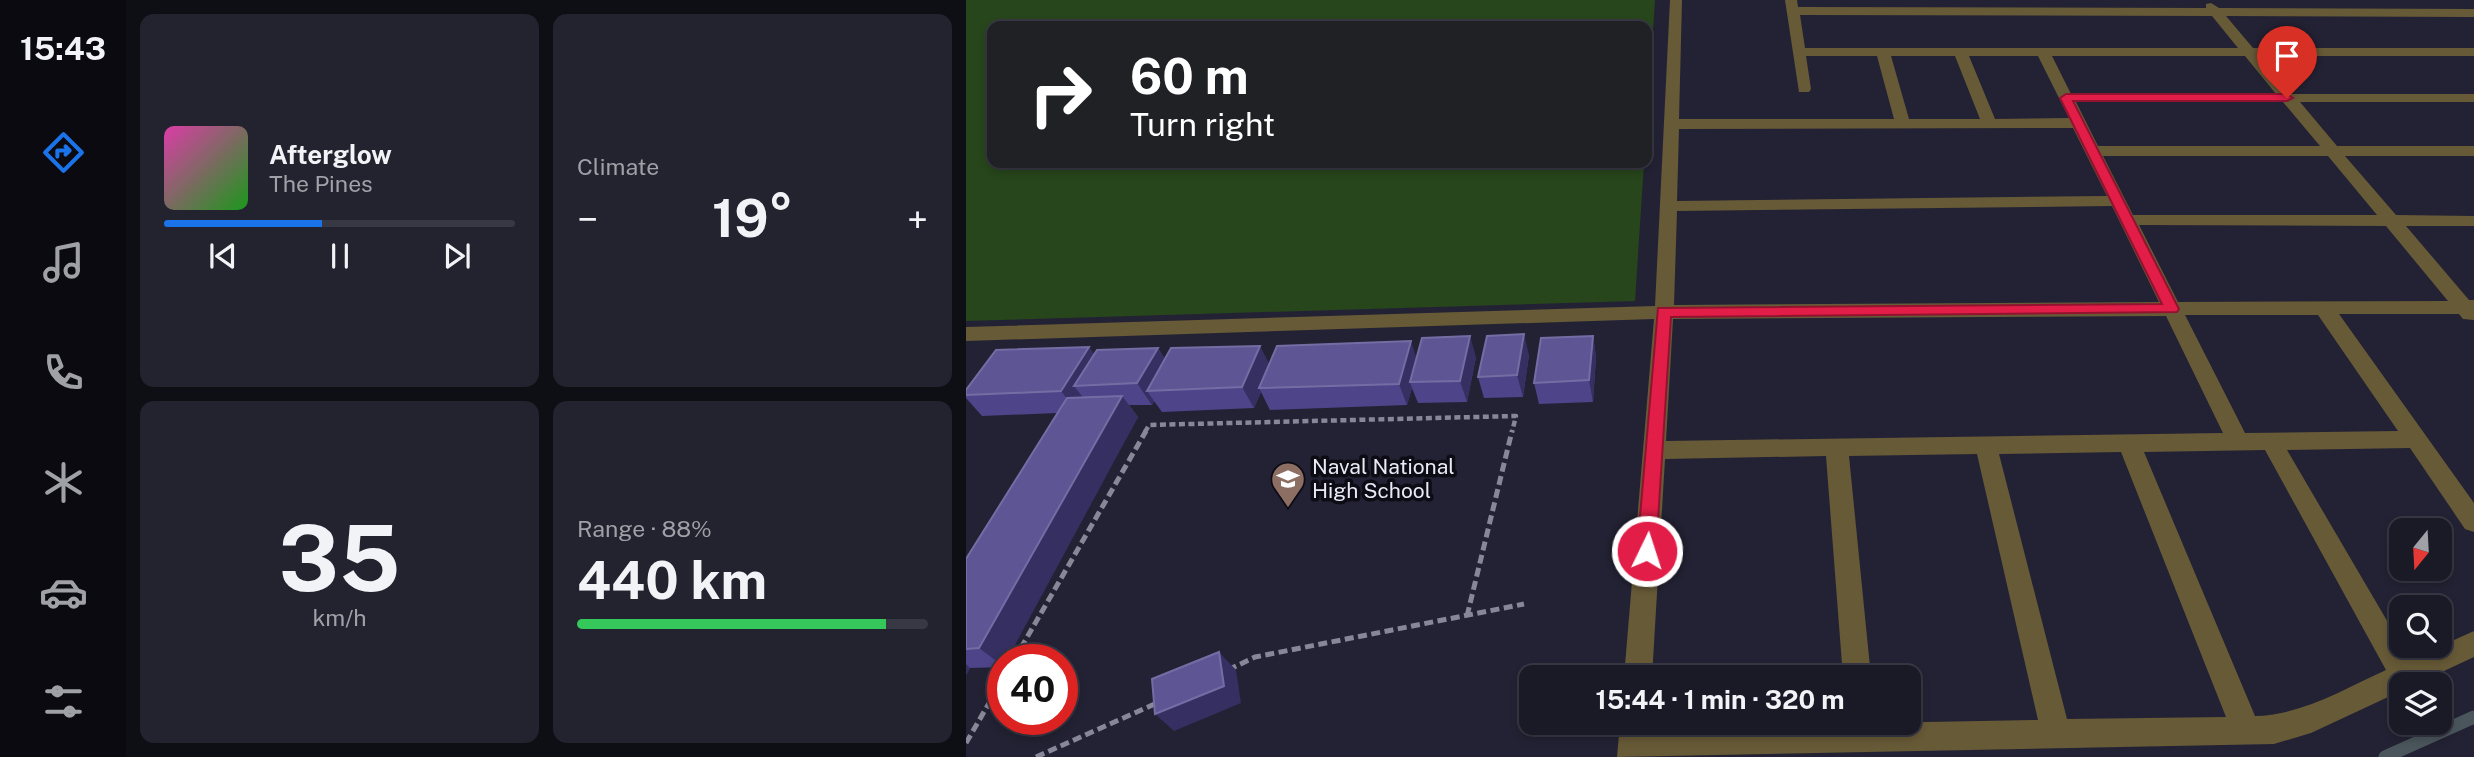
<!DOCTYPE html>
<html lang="en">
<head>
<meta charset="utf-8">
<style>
  :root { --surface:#1a1a27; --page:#23232f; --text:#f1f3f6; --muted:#9fa1a7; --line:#383844; --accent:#1a73e8 }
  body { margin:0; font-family:"Public Sans",sans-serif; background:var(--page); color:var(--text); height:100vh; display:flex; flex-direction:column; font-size:26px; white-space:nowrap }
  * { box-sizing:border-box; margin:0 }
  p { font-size:23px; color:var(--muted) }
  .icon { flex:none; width:38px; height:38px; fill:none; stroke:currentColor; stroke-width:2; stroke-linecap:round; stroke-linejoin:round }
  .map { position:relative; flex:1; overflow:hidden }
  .details { display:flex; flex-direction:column; gap:14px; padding:14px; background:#0e0e15; width:840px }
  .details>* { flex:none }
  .top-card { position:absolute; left:21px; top:21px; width:665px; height:147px; border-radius:14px; box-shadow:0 4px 10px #0003,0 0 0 2px var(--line); background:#202124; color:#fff; overflow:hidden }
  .needle { width:46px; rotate:198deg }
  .controls { position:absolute; left:1423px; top:518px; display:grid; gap:14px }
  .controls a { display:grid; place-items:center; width:63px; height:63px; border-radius:14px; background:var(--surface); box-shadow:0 4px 10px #0003,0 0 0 2px var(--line); font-size:35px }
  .speed { position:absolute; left:21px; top:644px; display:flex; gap:14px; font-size:35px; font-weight:700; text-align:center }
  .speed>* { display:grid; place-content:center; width:91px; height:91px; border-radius:50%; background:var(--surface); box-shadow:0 4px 10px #0003,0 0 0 2px var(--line); line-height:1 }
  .speed .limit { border:10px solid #d22; background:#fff; color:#111 }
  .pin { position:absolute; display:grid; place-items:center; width:60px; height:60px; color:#fff; margin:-72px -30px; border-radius:50% 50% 50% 0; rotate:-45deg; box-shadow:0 0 7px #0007 }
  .pin .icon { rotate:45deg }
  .me { position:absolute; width:77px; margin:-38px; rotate:4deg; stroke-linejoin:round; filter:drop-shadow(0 0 5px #0008) }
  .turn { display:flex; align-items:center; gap:24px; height:147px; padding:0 28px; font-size:32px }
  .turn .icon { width:91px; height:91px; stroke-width:2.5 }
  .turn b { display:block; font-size:49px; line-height:60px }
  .big { font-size:52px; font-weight:700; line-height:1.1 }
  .details .widget { flex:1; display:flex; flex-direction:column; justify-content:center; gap:10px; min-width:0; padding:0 24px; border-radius:14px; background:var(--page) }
  .details .dial { align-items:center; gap:0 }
  .dial b { font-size:91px; line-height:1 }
  .song { display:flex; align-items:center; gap:21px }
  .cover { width:84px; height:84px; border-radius:10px; background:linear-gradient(135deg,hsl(320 70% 55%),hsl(120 70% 35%)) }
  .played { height:7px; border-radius:4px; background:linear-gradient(90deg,var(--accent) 45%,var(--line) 45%) }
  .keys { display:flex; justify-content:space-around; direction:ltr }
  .heat { display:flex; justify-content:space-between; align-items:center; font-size:38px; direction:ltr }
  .charge { height:10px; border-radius:5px; background:linear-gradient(90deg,#34c759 88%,var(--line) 0) }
  .details .tiles { flex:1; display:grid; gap:14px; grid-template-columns:repeat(2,1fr) }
  .trip { position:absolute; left:553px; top:665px; width:402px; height:70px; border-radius:14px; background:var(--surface); box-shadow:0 4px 10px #0003,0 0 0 2px var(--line); font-weight:700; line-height:70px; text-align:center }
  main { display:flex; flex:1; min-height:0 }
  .tab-bar { display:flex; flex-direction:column; width:126px; justify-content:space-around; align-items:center; background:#0a0a10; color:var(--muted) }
  .tab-bar .icon { width:49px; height:49px }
  .tab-bar .selected { color:var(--accent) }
  .tab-bar b { font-size:32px; color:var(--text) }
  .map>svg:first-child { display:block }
  .green { fill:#27461b }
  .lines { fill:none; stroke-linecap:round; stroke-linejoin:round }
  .stream { stroke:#4a565c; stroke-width:13 }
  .path-far1 { stroke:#888797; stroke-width:4.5; stroke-dasharray:6 3.5; stroke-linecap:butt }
  .path { stroke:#888797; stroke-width:5; stroke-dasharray:9 4.5; stroke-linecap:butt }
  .minor { fill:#675a37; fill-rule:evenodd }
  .wall { fill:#4d4489 }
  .shaded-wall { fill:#352f62 }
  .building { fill:#5e5595; stroke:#746da4; stroke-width:2 }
  .route { fill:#e11d48; stroke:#92132f; stroke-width:2 }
  .labels { text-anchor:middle; stroke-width:7; stroke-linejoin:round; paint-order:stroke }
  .poi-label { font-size:21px; fill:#eaeaf7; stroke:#0d0c14; text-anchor:start }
</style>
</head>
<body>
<main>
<nav class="tab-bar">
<b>15:43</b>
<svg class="icon selected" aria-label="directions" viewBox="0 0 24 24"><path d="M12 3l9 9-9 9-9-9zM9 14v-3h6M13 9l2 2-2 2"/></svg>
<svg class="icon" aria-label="music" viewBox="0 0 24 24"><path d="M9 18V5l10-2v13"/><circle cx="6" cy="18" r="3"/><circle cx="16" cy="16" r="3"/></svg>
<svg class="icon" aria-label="phone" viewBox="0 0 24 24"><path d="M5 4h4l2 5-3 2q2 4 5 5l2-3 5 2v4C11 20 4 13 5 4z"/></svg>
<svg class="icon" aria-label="climate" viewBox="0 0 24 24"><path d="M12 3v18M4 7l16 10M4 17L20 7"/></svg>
<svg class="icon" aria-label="car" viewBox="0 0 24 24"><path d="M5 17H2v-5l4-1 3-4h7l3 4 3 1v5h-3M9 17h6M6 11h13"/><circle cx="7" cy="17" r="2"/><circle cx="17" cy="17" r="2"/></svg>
<svg class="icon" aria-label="filters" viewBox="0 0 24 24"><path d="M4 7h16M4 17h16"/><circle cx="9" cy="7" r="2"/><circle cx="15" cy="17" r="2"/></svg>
</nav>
<section class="details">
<div class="tiles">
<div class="widget">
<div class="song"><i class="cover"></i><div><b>Afterglow</b><p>The Pines</p></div></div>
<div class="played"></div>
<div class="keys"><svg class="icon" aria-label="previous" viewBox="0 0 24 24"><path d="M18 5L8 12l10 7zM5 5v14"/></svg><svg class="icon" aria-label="pause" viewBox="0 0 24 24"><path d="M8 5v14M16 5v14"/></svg><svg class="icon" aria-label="next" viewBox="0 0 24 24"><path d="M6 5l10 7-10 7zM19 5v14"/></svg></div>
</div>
<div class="widget"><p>Climate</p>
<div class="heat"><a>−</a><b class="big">19°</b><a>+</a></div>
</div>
<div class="widget dial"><b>35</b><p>km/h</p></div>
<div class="widget"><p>Range · 88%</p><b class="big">440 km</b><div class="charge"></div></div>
</div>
</section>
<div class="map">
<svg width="1508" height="757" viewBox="0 0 1508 757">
  <rect width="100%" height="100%" fill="#232234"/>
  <path class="green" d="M0 0H689L681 122V26H26V163H678L669 301 0 321Z"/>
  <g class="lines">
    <path class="stream" d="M1419 757 1508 717"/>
    <path class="path-far1" d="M179 432 183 425 550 416 546 432"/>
    <path class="path" d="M501 616 546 431
      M48 660 180 431
      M262 670 289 657 558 604
      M0 743 37 679
      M70 757 191 703"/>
    <path class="minor" d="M704 0H716L713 119H928L911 56H840L845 89 843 92H833L819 0H831L832 7 1240 8V4L1245 3 1253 8 1508 9V17L1260 16 1287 48H1508V56H1294L1326 94H1508V102H1334L1371 146H1508V156H1379L1430 215 1508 216V226H1440L1503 300H1508V320L1497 319 1493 314H1373L1508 503V532L1499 529 1444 448 1321 450 1444 660 1508 631V657L1450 684H1435V691L1345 733 1308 744 651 757 654 723H682V727L1072 720 1011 454 883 456 905 677H877L860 456 699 459 686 677H658L688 319 0 341V327L689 306ZM834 15 1246 16 1272 48H839ZM925 56H989L1014 119H943ZM1003 56H1072L1103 118 1029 119ZM1086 56H1279L1310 94H1105ZM1110 102H1317L1354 146H1132ZM1107 128 1141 196 711 201 713 129ZM1137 156H1362L1411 215H1167ZM1146 206 1193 302 708 305 711 211ZM1173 225 1420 226 1482 301 1212 302ZM1219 315H1352L1432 431 1279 433ZM1200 316 1257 433 700 441 707 319ZM1299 450 1420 670C1378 689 1336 715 1289 716L1178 452ZM1155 452 1260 717 1101 719 1033 454Z"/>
  </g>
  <path class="wall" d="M627 336 630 357 627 402 573 404 568 383Z
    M192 348 199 359 303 363 450 358 510 357 501 402 452 403 446 388 441 405 304 410 295 392 288 408 196 412 188 401 186 405H163L172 417 37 660V667L4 668 0 675V559L91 413 16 416 0 398V390L128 353Z
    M563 355 557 397 518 398 512 377Z"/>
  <path class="shaded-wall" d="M558 334 563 355 557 397 551 375Z
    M504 336 510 357 501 402 494 381Z
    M627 336 630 357 627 402 623 380Z
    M445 341 452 363 444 382 446 388 441 405 433 384Z
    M294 346 305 367 293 388 295 392 288 408 276 387Z
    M123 347 139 368 108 386 119 400 112 413 95 391Z
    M192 348 206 369 181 391 188 401 186 405 171 383Z
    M156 396 172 417 41 660H37V666L13 648Z
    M253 652 270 670 275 703 208 731 189 714Z
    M0 664 4 668 0 675Z"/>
  <path class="building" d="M558 334 551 375 512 377 521 336Z
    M504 336 494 381 444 382 456 338Z
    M627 336 623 380 568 383 575 338Z
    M445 341 433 384 293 388 311 346Z
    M294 346 276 387 181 391 205 348Z
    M123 347 95 391 0 395V390L30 350Z
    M192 348 171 383 108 386 131 350Z
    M156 396 13 648 0 649V559L101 398Z
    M253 652 258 686 189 714 186 679Z"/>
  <path class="route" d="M1100 94H1321L1327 98 1321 101H1107L1213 309 1211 312 705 317 690 551 687 557 681 559 674 557 671 551 692 308 1196 304 1094 98Z"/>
  <defs>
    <g id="school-pin" transform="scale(1.75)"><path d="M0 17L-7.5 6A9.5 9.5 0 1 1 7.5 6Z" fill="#8d6e63" stroke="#0d0c14"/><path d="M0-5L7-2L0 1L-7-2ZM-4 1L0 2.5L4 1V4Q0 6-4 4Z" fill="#fff"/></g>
  </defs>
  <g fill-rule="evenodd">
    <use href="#school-pin" x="322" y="479"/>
  </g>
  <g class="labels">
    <g class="poi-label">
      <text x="346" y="474">Naval National<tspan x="346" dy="24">High School</tspan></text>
    </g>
  </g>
</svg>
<div class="controls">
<a><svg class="needle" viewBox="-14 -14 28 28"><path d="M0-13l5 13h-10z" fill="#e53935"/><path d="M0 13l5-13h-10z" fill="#9fa1a7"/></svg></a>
<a><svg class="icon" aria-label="search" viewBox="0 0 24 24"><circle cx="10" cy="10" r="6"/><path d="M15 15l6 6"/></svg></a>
<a><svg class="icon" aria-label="layers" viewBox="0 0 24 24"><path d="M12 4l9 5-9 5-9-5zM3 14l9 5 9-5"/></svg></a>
</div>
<div class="speed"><div class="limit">40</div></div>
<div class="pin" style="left:1321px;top:98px;background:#d93025"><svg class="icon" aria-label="arrive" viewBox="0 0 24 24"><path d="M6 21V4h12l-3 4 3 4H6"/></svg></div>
<svg class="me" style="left:681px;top:551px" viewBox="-20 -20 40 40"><circle r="17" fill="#e11d48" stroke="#fff" stroke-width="3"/><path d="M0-11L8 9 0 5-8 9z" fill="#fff"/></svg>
<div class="trip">15:44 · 1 min · 320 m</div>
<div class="top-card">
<div class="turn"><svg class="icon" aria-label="right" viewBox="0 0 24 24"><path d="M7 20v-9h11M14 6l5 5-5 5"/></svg><div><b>60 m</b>Turn right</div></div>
</div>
</div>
</main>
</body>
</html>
